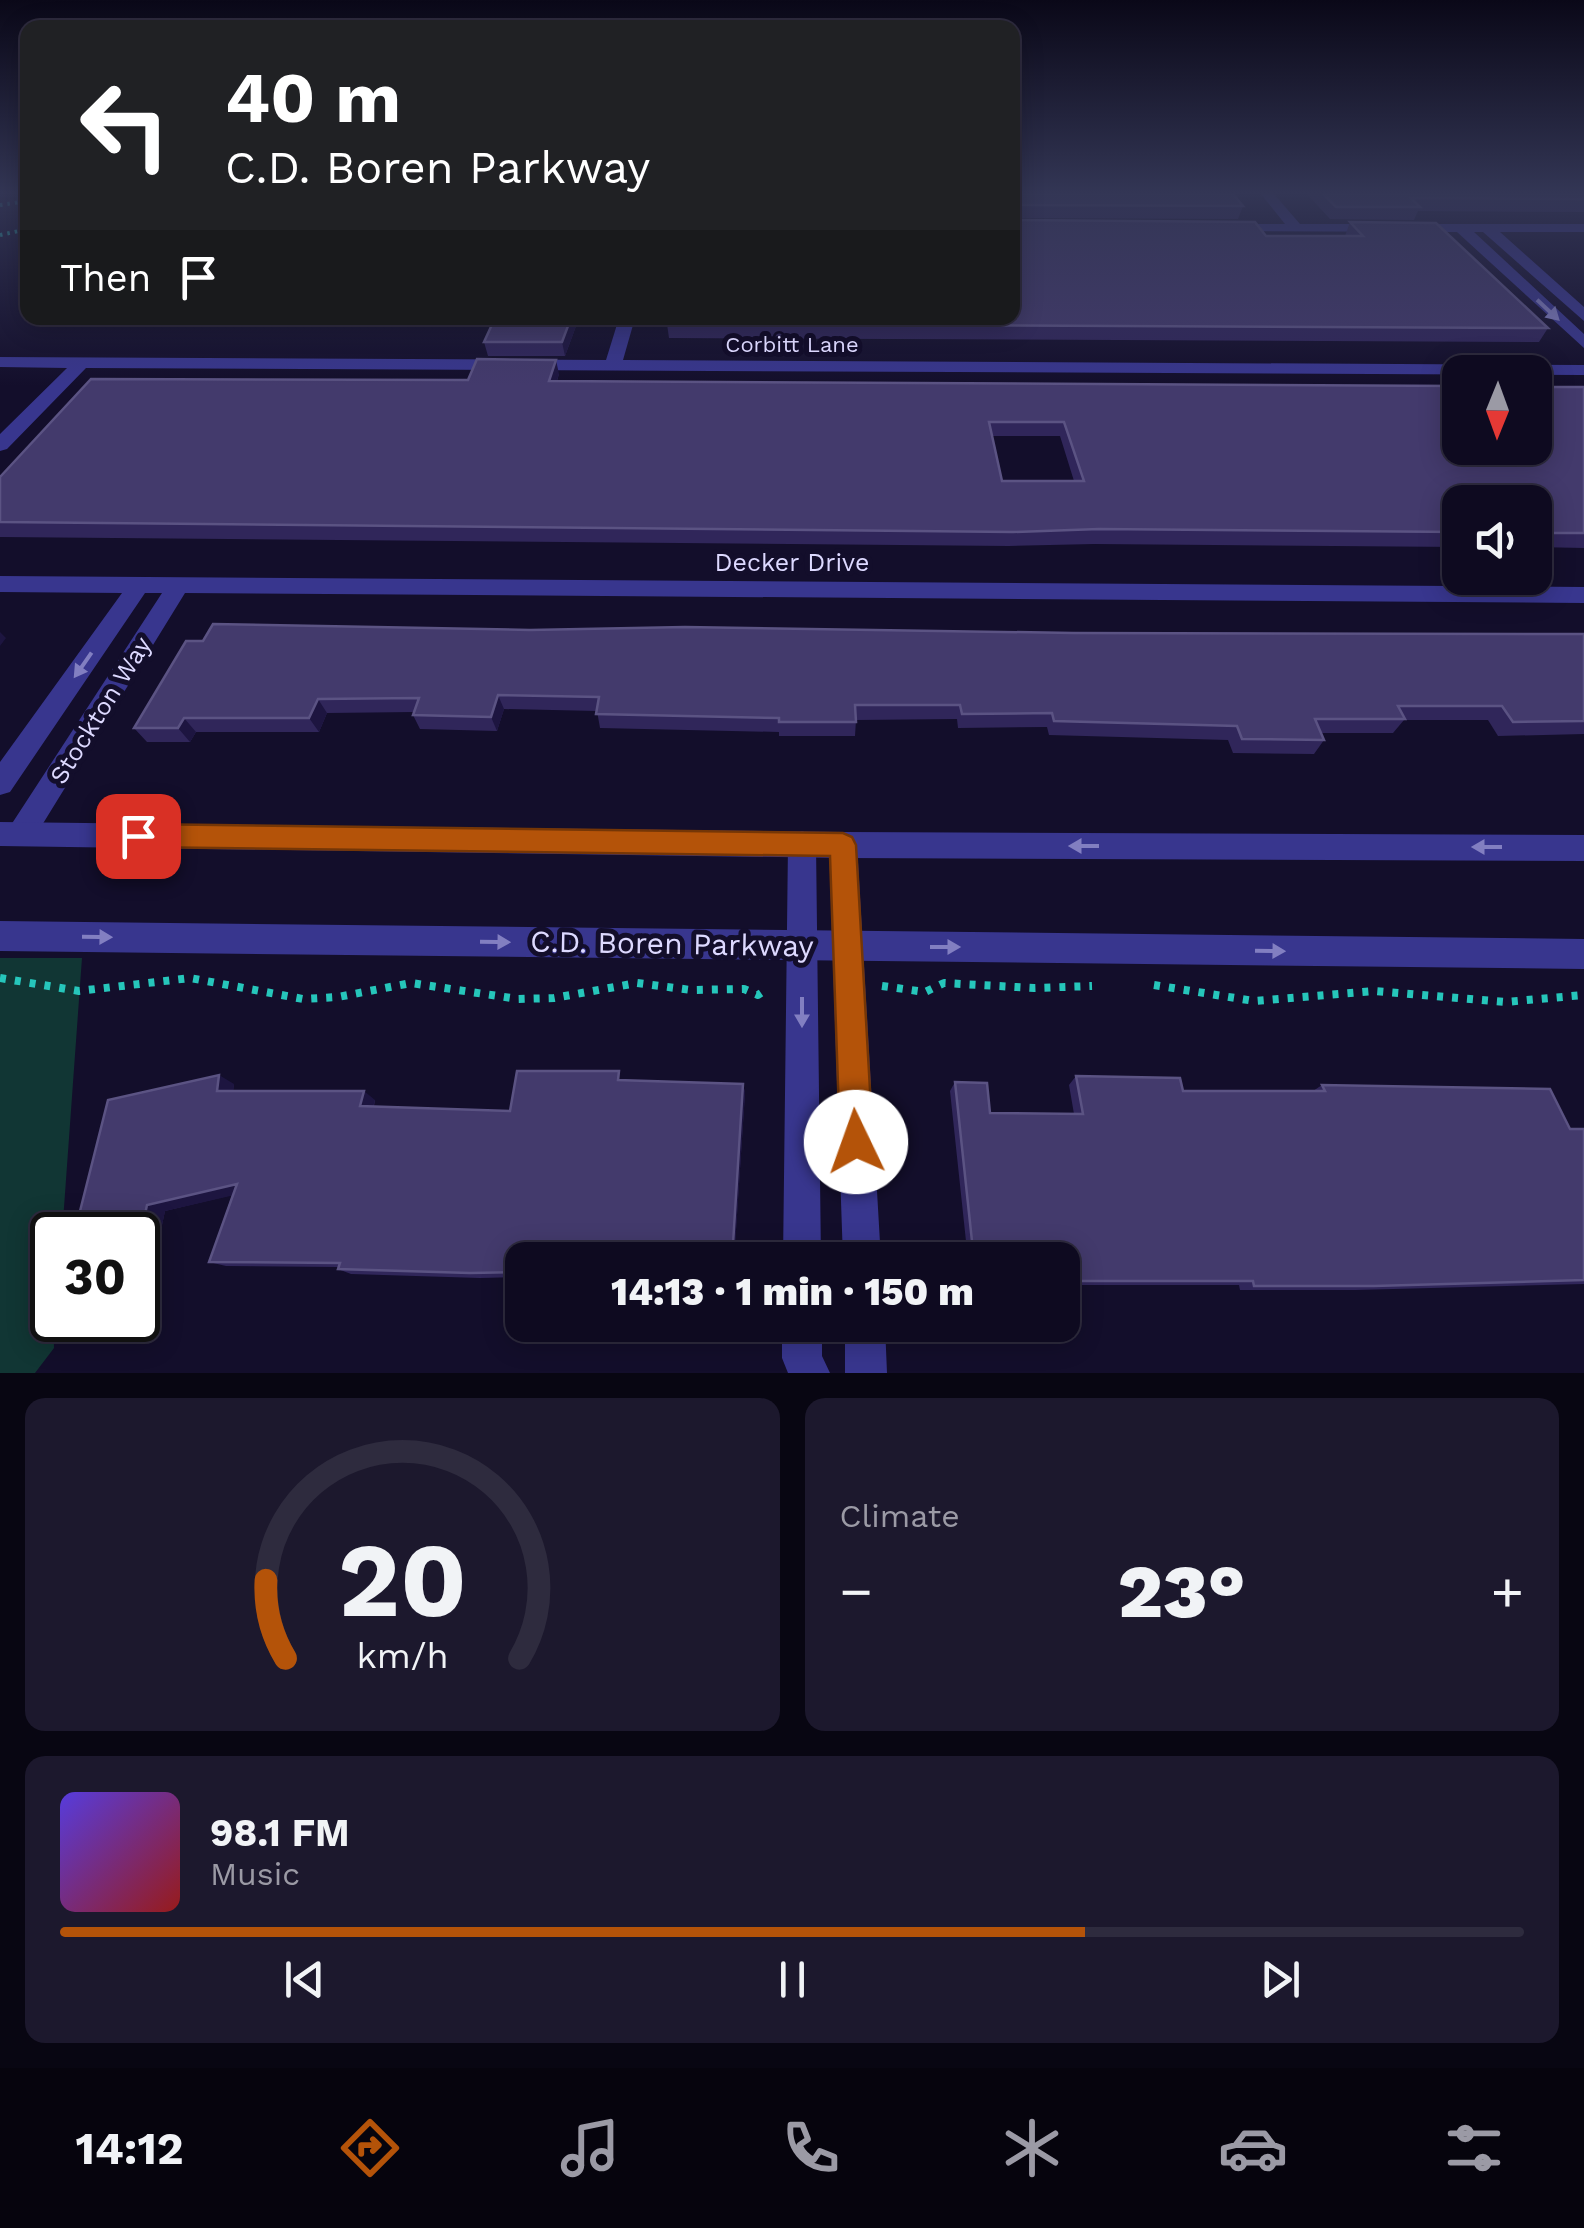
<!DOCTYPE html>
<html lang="en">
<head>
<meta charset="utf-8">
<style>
  :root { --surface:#0e0a20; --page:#1c182d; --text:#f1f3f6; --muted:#9b9aa5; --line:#2e2b3e; --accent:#b45309 }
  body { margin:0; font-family:"Work Sans",sans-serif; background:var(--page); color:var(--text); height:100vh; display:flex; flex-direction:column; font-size:38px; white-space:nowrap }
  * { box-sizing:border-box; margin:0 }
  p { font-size:32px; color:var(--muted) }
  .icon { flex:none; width:55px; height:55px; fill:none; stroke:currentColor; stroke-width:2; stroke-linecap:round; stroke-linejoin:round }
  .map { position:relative; height:1373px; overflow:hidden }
  .details { display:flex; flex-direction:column; gap:25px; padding:25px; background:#080612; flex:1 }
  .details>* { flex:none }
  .banner { position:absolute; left:20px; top:20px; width:1000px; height:305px; border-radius:20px; box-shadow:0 5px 25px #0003,0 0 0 2px var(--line); background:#202124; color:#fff; overflow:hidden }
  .needle { width:65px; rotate:181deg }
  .buttons { position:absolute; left:1442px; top:355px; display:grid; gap:20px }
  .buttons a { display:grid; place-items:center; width:110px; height:110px; border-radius:20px; background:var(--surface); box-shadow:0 5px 25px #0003,0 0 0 2px var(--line); font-size:50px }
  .speed { position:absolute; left:30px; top:1212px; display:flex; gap:20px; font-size:50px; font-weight:700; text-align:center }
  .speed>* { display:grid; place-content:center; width:130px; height:130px; border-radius:50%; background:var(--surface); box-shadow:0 5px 25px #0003,0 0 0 2px var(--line); line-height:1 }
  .speed .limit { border:5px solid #111; border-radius:15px; background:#fff; color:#111 }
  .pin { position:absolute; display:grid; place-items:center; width:85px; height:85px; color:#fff; margin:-42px; border-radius:20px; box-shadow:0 5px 15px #0006 }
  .me { position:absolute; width:110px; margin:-55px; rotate:357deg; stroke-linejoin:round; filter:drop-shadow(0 0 8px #0008) }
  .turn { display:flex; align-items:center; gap:35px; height:210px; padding:0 40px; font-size:45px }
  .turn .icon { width:130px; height:130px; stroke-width:2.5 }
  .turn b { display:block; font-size:70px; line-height:85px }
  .then { display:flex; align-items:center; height:95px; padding:0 40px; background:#0003; gap:20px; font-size:38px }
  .big { font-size:75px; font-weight:800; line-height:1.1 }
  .details .card { flex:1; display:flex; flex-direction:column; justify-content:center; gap:15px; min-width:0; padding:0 35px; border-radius:20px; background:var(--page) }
  .details .dial { align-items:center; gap:0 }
  .dial svg { height:260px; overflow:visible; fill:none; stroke:var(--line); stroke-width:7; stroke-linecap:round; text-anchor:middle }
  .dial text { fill:var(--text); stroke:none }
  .song { display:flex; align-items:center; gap:30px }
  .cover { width:120px; height:120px; border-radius:15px; background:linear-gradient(135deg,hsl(250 70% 55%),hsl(0 70% 35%)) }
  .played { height:10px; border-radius:5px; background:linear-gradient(90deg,var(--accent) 70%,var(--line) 70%) }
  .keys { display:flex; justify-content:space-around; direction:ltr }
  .heat { display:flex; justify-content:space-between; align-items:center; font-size:55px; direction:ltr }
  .details .tiles { flex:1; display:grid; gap:25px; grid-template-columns:1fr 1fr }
  .card:last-child { grid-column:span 2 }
  .trip { position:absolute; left:505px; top:1242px; width:575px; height:100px; border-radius:20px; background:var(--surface); box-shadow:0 5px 25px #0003,0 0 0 2px var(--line); font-weight:800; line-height:100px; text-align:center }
  .dock { display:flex; height:160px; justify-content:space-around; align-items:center; background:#06040d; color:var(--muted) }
  .dock .icon { width:70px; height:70px }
  .dock .active { color:var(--accent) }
  .dock b { font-size:45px; color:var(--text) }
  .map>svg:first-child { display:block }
  .green { fill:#113634 }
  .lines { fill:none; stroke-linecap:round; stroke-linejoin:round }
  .path-far1 { stroke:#26c6bb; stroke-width:4; stroke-dasharray:2.5 5; stroke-linecap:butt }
  .path { stroke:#26c6bb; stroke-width:8; stroke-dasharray:6 9; stroke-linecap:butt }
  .minor { fill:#38368e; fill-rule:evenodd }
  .tertiary { fill:#38368e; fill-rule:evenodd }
  .wall { fill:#30265a; fill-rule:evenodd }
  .shaded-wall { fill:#1d1540 }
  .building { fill:#433a6c; stroke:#5b5383; stroke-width:2.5; fill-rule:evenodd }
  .oneway { fill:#827fc1 }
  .route { fill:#b45309; stroke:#753606; stroke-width:2.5 }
  .labels { text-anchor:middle; stroke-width:10; stroke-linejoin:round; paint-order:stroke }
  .far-street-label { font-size:22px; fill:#ddd9ff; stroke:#130e2b }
  .street-label { font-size:25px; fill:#ddd9ff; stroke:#130e2b }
  .near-street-label { font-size:30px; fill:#ddd9ff; stroke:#130e2b }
</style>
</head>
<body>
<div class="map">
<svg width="1584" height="1373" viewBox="0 0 1584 1373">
  <rect width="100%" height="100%" fill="#130e2b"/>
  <path class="green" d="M0 958H82L62 1235H52L54 1348 35 1373H0Z"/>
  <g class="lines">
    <path class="path-far1" d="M0 205 28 201
      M0 235 28 229"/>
    <path class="path" d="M0 978 79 991 190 978 303 999 338 997 411 983 518 999 554 998 637 983 691 990 744 989 758 995 767 989
      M1154 985 1254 1001 1375 991 1505 1002 1584 995
      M882 986 925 992 944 983 1034 988 1092 986"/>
    <path class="minor" d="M1261 194H1274L1300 224H1584V232H1500L1584 307V321L1483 232H1474L1584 334V348L1457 232 1224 231 1222 228 1229 224H1285Z
      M619 318H635L623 360 1584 365V375L86 368 7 449 0 451V434L67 368 0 367V357L606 360Z
      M0 576 1584 587V603L185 593 31 843 21 846 11 843 7 834 11 825 162 593H145L10 792 0 795V762L122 593 0 592Z
      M802 831 812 835 816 844 821 1260H783L788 844 792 835Z
      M843 832 853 836 857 845 881 1260H843L829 845 833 836Z
      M782 1325H822V1356L830 1373H788L782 1358Z
      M845 1325H885L887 1373H845Z"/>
    <path class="tertiary" d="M0 822 843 832 1584 835V861L843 858 0 846Z
      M0 921 1584 939V969L0 951Z"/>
  </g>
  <path class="wall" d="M1012 194 1243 206 1238 219 1012 218Z
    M1307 194H1584V212L1418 211 1414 220 1330 219Z
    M1350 222 1548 328 1539 342 669 338 667 324 1266 236H1345Z
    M495 318H579L565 356H488L484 342Z
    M559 374 557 381 1584 387V548L1535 547V502H1460V547L1094 544 1009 546 0 537V477L468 380ZM992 436H1060L1074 481H1002Z
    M530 630 1584 634V734L1498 736 1488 720H1404L1393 733H1321L1324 740 1314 754 1233 753 1228 740 1049 735 1047 727 958 728 957 719 856 720 855 736H779V732L600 728 597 711 504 709 497 731 420 729 413 715 414 712 327 713 319 732H196L190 742H147L134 728Z
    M1076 1076 1183 1091H1313L1322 1085 1570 1129H1584V1284L1356 1290H1240L1239 1285H1062V1260H968L950 1091 955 1082 990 1113 1074 1114 1069 1085Z
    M624 1080 743 1084 745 1093 734 1260H522V1277L480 1278 351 1274 338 1269V1267L226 1266 209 1262 232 1195 165 1211 159 1239 138 1244V1235L234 1084 233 1091 375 1100 374 1106 510 1111Z"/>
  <path class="shaded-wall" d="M571 318H579L565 356 562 342Z
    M556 360 559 374 552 395 549 381Z
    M0 632 6 638 0 646Z
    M498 695 504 709 497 731 491 717Z
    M318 699 327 713 319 732 309 718Z
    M184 718 196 732 190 742 178 728Z
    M219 1075 234 1084 232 1100 217 1091Z
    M743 1084 745 1093 734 1260H732Z
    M364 1091 375 1100 371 1114 360 1106Z
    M237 1184 252 1191 165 1211 159 1239 138 1244V1235H133L147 1205Z"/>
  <path class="building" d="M1012 194H1233L1243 206 1014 205 1012 207Z
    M1323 194H1584V199L1411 198 1420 207H1336Z
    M1012 220 1255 222 1266 236H1363L1350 222 1436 223 1548 328 667 324 668 318H1012Z
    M495 318H571L562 342H484Z
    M477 359 556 360 549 381 1460 386V448H1535V387H1584V533H1535V502H1460V532L1099 529 1013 532 0 522V477L91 379 468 380ZM989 422H1064L1084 481H1002Z
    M213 624 530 630 685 627 1073 633 1584 634V721L1513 722 1502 706H1398L1405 719H1315L1324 740 1242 739 1237 726 1054 721 1052 713 962 714 960 705H855L856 722H779V718L596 714 599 697 498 695 491 717 413 715 419 698 318 699 309 718H184L178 728H134L186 641H203Z
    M517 1071H619L618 1080 743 1084 732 1260H522V1272L470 1273 338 1269 340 1263 209 1262 237 1184 147 1205 141 1233 133 1235H74L108 1100 219 1075 217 1091H364L360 1106 510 1111Z
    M1076 1076 1180 1078 1183 1091H1325L1322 1085 1550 1089 1570 1129H1584V1280L1374 1286H1254L1253 1281H1062V1260H974L955 1082 987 1083 990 1113 1083 1114Z"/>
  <defs><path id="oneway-solid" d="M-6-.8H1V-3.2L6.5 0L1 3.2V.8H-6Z" transform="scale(2.5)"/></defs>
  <g class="oneway">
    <use href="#oneway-solid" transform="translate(1548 310) rotate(43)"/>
    <use href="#oneway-solid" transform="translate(83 665) rotate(125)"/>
    <use href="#oneway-solid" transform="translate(1084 846) rotate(-180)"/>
    <use href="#oneway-solid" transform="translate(1487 847) rotate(-180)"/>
    <use href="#oneway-solid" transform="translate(97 937) rotate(1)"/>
    <use href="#oneway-solid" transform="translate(495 942) rotate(1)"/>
    <use href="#oneway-solid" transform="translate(945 947)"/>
    <use href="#oneway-solid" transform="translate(1270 951) rotate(1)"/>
    <use href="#oneway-solid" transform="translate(802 1012) rotate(90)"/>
  </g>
  <linearGradient id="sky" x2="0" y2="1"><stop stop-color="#0a0818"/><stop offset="0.5" stop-color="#333655"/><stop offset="1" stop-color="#333655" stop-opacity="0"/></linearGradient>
  <rect width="1584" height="386" fill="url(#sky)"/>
  <path class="route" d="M138 824 843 833 852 837 856 845 873 1142 868 1154 856 1158 845 1154 840 1142 830 856 138 847 129 844 125 836 129 828Z"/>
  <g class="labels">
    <g class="far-street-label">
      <text x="792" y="352">Corbitt Lane</text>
    </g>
    <g class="street-label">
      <text x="792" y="571">Decker Drive</text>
      <text transform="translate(100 710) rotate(-58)" y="9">Stockton Way</text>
    </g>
    <g class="near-street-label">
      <text transform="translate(672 944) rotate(1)" y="10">C.D. Boren Parkway</text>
    </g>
  </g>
</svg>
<div class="buttons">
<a><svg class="needle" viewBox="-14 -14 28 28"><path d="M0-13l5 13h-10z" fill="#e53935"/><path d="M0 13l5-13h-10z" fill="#9b9aa5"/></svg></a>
<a><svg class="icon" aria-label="sound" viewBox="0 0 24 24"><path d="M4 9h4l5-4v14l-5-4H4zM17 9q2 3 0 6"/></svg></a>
</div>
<div class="speed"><div class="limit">30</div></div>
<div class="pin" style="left:138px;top:836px;background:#d93025"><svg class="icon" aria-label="arrive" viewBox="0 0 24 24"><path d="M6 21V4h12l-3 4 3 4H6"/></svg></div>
<svg class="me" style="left:856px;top:1142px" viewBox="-20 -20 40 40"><circle r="19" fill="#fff"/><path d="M0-13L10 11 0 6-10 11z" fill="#b45309"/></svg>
<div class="trip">14:13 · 1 min · 150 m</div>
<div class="banner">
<div class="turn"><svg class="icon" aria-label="left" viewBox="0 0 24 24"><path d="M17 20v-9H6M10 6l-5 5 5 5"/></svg><div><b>40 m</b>C.D. Boren Parkway</div></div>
<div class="then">Then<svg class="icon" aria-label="arrive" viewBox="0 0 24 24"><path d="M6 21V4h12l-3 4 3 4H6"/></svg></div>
</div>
</div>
<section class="details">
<div class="tiles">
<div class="card dial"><svg viewBox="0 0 100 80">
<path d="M14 69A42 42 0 1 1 86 69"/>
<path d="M14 69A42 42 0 0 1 8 45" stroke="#b45309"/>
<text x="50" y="56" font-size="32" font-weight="700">20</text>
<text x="50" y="72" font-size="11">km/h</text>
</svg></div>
<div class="card"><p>Climate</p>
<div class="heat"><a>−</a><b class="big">23°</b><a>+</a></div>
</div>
<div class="card">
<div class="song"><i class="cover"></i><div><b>98.1 FM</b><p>Music</p></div></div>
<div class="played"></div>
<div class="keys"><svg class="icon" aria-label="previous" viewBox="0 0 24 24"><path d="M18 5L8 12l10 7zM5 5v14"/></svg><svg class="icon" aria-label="pause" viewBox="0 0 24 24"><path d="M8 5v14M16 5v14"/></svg><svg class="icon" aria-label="next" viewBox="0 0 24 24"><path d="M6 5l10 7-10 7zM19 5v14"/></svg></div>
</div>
</div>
</section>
<nav class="dock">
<b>14:12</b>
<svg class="icon active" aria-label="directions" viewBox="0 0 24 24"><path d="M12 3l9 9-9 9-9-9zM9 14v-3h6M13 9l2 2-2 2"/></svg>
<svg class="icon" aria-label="music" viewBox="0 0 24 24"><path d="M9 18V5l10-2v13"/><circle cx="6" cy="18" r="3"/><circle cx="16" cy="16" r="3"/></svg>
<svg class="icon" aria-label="phone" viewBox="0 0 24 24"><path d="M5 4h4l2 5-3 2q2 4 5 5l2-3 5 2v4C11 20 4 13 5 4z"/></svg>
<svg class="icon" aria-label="climate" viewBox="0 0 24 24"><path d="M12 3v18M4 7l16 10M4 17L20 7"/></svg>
<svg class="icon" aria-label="car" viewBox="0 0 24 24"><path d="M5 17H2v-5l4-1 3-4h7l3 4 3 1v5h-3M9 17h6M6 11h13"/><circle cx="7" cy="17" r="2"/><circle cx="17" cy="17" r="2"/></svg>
<svg class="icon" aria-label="filters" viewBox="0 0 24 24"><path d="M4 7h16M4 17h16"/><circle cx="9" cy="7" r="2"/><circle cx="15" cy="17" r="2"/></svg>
</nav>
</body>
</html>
